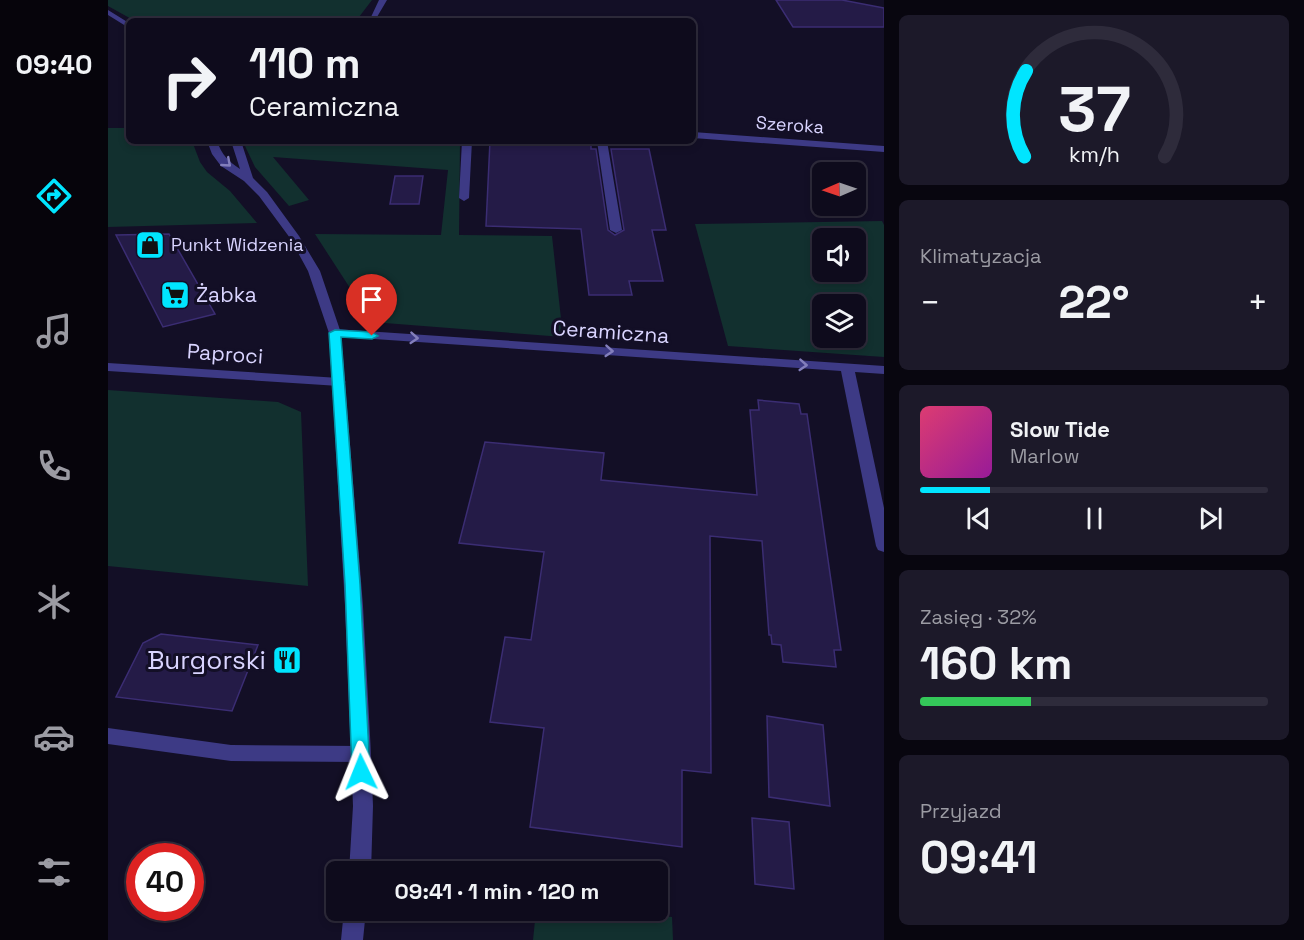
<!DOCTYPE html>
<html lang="pl">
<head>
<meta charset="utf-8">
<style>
  :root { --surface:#0e0b1c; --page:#1c1929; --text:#f1f3f6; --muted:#9b9ba3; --line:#2e2b3b; --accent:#00e5ff }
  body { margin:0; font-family:"Space Grotesk",sans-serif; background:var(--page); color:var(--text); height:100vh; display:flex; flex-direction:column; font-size:22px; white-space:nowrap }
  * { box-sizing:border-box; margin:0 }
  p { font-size:20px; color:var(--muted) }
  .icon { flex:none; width:33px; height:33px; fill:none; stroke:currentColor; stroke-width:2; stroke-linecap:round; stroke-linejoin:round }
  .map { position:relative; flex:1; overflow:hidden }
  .details { display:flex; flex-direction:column; gap:15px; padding:15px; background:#08060f; width:420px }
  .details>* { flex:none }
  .hud { position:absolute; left:18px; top:18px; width:570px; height:126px; border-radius:9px; box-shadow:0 3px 9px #0003,0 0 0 2px var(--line); background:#0e0b1c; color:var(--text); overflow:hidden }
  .needle { width:39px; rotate:268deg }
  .fabs { position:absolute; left:704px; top:162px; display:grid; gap:12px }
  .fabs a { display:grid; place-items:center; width:54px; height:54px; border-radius:9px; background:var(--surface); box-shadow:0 3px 9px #0003,0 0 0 2px var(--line); font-size:30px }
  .speed { position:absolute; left:18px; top:843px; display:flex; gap:12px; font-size:30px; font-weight:700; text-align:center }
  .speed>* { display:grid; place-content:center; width:78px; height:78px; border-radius:50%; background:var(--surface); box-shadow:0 3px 9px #0003,0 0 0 2px var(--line); line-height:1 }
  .speed .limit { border:9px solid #d22; background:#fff; color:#111 }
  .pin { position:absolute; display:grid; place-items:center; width:51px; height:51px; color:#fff; margin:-62px -26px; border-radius:50% 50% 50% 0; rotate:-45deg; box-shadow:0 0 6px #0007 }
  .pin .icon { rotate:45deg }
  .me { position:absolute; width:66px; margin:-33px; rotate:358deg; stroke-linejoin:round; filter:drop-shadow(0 0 4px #0008) }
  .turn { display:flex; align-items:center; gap:21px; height:126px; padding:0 24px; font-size:27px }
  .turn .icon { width:78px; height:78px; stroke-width:2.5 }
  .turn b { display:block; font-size:42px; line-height:51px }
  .big { font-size:45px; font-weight:700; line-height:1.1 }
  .details .card { flex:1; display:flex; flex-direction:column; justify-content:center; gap:9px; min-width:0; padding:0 21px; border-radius:9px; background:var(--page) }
  .details .dial { align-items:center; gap:0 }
  .dial svg { height:156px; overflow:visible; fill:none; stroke:var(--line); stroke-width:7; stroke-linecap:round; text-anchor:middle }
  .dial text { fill:var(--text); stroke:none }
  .song { display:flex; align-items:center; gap:18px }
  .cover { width:72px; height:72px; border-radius:9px; background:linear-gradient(135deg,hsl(340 70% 55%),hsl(300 70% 35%)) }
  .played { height:6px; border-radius:3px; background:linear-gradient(90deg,var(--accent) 20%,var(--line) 20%) }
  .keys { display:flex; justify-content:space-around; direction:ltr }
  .heat { display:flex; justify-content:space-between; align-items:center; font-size:33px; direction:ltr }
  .charge { height:9px; border-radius:4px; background:linear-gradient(90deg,#34c759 32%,var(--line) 0) }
  .trip { position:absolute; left:218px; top:861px; width:342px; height:60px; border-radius:9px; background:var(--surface); box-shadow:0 3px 9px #0003,0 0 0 2px var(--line); font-weight:700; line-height:60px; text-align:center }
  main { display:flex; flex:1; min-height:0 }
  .dock { display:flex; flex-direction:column; width:108px; justify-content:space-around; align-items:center; background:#06040b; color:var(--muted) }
  .dock .icon { width:42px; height:42px }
  .dock .selected { color:var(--accent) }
  .dock b { font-size:27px; color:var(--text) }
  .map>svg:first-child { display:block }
  .green { fill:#12302f; fill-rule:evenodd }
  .building { fill:#241b47; stroke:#3b2d73; stroke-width:1.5 }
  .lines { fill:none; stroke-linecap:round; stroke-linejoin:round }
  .minor { fill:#3d3a85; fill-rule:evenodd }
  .tertiary { fill:#3d3a85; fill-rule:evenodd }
  .oneway { stroke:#837fbc }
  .route { fill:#00e5ff; stroke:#0095a6; stroke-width:1.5 }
  .labels { text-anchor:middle; stroke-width:6; stroke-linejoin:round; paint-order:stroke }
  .far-street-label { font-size:18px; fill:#d9d4ff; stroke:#130f26 }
  .far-poi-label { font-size:18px; fill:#d9d4ff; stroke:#130f26; text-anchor:start }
  .poi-label { font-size:21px; fill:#d9d4ff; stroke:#130f26; text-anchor:start }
  .street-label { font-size:21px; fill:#d9d4ff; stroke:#130f26 }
  .near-poi-label { font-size:26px; fill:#d9d4ff; stroke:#130f26; text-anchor:end }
</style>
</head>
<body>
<main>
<nav class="dock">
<b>09:40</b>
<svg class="icon selected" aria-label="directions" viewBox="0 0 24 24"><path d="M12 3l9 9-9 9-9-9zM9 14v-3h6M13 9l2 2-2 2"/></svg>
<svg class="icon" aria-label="music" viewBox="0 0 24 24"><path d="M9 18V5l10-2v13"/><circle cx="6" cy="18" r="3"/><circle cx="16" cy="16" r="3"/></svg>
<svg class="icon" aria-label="phone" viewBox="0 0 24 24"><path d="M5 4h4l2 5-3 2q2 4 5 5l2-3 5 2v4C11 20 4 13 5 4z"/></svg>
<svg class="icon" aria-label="climate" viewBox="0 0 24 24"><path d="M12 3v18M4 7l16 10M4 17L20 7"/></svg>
<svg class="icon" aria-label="car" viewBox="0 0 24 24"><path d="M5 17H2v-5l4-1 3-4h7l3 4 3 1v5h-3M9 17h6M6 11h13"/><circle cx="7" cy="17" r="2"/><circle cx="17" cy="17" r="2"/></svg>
<svg class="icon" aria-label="filters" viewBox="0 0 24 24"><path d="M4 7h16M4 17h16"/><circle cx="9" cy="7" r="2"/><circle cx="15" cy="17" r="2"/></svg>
</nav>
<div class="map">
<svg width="776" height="940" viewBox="0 0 776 940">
  <rect width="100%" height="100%" fill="#130f26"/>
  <path class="green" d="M0 0H264L248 21H27L0 6Z
    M0 128H21V141H84L92 162 99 172 122 191 149 223 0 227Z
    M155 141H352L351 235 444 236 455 337 264 322 207 234 333 235 340 170 165 157 201 200 181 206 147 167 137 146 151 145Z
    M774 221 776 225V357L620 346 587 224ZM747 238V272H714V238ZM747 304V338H714V304Z
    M0 390 170 402 193 412 200 586 0 566Z
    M510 911 564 917 565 940H425L428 911Z"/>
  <path class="building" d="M668 0H734L776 8V27H685Z
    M382 141H410V145H483V149H488L500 230 507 235 516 230 503 149H541L558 230H544L555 281H521L524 295H481L473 229 378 226Z
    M287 176H315L311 204H282Z
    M61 234 107 314 55 327 8 235Z
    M650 400 691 404 693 414H699L733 650H726L728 667 675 662 673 645 664 644 663 635H661L654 541 602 536 603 773 574 770V847L422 827 436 728 382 722 397 637 423 640 436 552 351 543 377 442 496 453 493 480 649 495 642 410H651Z
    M53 634 150 645 124 711 8 697 35 643Z
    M659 716 715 725 722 806 661 797Z
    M644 818 681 822 686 889 647 884Z"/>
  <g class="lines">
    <path class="minor" d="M271 0H279L269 17H263Z
      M354 141H364L361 198 356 201 351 198Z
      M489 141H499L514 230 508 233 502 230Z
      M227 329 776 366V374L747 372 776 508V552L770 550 768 546 733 371 222 336 221 333Z
      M0 363 231 378 238 382 231 386 0 371Z
      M0 728 123 745 253 746 260 748 263 754 260 760 253 762 123 761 0 744Z"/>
    <path class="tertiary" d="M0 10 21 23V28L0 15Z
      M585 132 776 146V152L585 138Z
      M99 141H109C114 155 120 161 132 169L123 141H133L145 178 159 192 191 236 212 271 233 333 255 606 263 754 265 806 263 872H241L245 806 243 754 237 606 221 333 200 271 182 238 151 196 136 181 113 166 104 154Z
      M236 910H258L255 940H233Z"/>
  </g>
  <defs><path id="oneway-chevron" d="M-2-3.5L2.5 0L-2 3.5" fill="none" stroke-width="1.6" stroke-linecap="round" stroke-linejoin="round" transform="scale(1.5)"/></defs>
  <g class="oneway">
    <use href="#oneway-chevron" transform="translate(119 163) rotate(41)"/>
    <use href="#oneway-chevron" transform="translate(306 338) rotate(4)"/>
    <use href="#oneway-chevron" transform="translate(501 351) rotate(4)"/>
    <use href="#oneway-chevron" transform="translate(695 365) rotate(4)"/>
  </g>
  <path class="route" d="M227 330 264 332 270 336 264 339 233 337 252 584 262 772 260 777 253 780 247 777 244 772 237 584 221 333Z"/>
  <defs>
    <g id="shop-square" transform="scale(1.5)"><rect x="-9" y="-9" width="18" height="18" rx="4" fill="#00e5ff" stroke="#130f26"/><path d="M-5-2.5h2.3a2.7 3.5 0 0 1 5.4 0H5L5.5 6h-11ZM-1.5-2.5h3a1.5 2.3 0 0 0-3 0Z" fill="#111"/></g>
    <g id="supermarket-square" transform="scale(1.5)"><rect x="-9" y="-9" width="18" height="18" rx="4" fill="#00e5ff" stroke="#130f26"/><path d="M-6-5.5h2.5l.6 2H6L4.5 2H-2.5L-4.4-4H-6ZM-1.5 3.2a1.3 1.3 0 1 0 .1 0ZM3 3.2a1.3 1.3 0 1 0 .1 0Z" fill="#111"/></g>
    <g id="restaurant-square" transform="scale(1.5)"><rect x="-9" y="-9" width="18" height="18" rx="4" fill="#00e5ff" stroke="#130f26"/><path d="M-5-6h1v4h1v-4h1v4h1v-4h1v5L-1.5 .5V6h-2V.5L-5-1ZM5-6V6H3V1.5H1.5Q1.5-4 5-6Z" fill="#111"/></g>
  </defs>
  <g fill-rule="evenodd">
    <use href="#shop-square" x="42" y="245"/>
    <use href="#supermarket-square" x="67" y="295"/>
    <use href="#restaurant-square" x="179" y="660"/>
  </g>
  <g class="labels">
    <g class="far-street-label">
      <text transform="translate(682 125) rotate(4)" y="6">Szeroka</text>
    </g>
    <g class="far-poi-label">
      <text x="63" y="251">Punkt Widzenia</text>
    </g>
    <g class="poi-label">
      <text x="88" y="302">Żabka</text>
    </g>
    <g class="street-label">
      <text transform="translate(503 332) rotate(4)" y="7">Ceramiczna</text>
      <text transform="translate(117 354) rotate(4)" y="7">Paproci</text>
    </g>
    <g class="near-poi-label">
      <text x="158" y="669">Burgorski</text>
    </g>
  </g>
</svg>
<div class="fabs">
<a><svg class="needle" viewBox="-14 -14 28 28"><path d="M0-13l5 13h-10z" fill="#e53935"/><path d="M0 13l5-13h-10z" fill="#9b9ba3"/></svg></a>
<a><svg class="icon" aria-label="sound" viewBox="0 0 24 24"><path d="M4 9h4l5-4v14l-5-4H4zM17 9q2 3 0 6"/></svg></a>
<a><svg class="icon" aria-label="layers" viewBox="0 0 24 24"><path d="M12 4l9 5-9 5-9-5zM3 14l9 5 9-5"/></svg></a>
</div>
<div class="speed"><div class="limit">40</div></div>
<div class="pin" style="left:264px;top:336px;background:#d93025"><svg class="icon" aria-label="arrive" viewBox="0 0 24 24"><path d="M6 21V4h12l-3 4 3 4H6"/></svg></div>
<svg class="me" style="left:253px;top:772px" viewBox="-20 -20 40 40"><path d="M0-17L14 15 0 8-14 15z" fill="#00e5ff" stroke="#fff" stroke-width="4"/></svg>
<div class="trip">09:41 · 1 min · 120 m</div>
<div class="hud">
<div class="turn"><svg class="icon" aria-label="right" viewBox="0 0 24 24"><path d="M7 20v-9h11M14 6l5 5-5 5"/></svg><div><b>110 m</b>Ceramiczna</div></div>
</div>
</div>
<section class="details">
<div class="card dial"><svg viewBox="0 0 100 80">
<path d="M14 69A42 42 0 1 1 86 69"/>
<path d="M14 69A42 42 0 0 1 15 25" stroke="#00e5ff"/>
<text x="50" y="56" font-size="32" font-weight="700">37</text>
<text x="50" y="72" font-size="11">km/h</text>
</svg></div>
<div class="card"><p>Klimatyzacja</p>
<div class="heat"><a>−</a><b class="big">22°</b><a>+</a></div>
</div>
<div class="card">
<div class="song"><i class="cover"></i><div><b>Slow Tide</b><p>Marlow</p></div></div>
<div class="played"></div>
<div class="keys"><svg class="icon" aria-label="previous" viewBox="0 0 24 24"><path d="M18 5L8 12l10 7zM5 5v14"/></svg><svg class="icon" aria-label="pause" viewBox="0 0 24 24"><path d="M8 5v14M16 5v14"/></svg><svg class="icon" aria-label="next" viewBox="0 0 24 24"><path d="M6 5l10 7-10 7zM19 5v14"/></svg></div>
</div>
<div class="card"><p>Zasięg · 32%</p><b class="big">160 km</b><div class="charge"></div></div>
<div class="card"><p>Przyjazd</p><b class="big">09:41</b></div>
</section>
</main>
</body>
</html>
